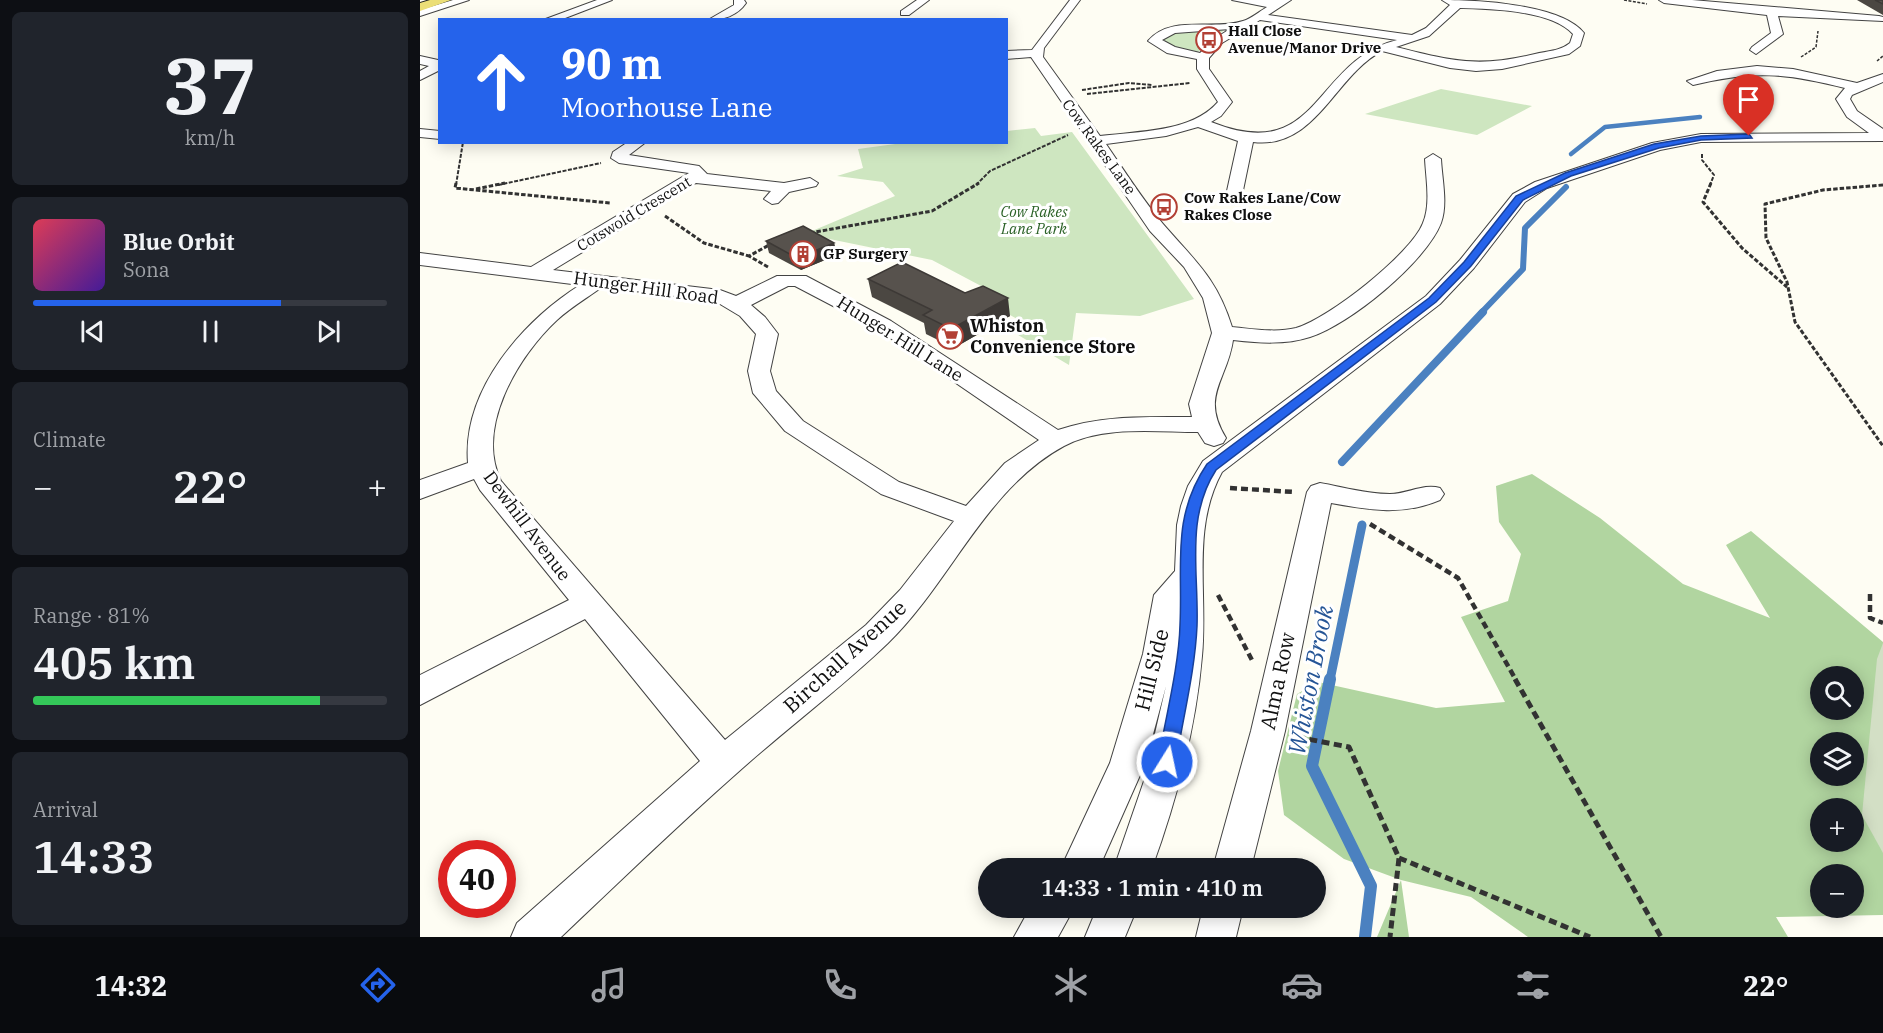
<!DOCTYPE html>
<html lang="en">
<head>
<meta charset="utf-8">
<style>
  :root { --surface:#171b24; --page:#20242c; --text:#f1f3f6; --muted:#9ea1a6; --line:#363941; --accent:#2563eb }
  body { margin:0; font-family:"IBM Plex Serif",serif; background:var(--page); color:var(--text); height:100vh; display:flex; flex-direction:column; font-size:22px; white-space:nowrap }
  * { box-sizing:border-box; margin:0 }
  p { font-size:20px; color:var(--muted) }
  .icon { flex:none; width:33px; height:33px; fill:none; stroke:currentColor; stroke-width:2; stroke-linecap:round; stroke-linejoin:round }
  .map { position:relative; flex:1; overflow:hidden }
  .panel { display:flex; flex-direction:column; gap:12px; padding:12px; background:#0d0f14; width:420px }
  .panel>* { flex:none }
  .guide { position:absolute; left:18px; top:18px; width:570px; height:126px; border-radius:0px; box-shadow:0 3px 15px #0003; background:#2563eb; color:#fff; overflow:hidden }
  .fabs { position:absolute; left:1390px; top:666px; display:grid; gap:12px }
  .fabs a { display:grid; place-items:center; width:54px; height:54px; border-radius:50%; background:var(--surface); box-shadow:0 3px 15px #0003; font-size:30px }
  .speed { position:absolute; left:18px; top:840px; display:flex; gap:12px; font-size:30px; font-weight:700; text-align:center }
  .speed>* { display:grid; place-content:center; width:78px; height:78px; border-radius:50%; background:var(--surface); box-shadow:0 3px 15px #0003; line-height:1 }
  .speed .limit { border:9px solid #d22; background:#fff; color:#111 }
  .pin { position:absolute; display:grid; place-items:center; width:51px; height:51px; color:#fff; margin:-62px -26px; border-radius:50% 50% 50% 0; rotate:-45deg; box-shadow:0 0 6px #0007 }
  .pin .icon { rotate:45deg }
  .me { position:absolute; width:66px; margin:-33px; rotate:10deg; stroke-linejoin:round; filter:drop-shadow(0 0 4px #0008) }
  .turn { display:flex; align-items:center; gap:21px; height:126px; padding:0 24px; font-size:27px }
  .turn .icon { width:78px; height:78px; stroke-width:2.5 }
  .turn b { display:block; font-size:42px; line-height:51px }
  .big { font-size:45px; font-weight:600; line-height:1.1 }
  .panel .widget { flex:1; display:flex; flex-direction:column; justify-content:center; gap:9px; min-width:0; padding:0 21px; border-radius:9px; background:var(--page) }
  .panel .dial { align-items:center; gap:0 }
  .dial b { font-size:78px; line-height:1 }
  .song { display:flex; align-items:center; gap:18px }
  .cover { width:72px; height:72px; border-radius:9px; background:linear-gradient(135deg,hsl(350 70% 55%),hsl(260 70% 35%)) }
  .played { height:6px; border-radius:3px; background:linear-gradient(90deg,var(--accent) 70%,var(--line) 70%) }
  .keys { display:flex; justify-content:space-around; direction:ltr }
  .heat { display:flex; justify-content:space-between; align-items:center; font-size:33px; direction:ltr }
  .charge { height:9px; border-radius:4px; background:linear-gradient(90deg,#34c759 81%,var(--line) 0) }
  .trip { position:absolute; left:558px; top:858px; width:348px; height:60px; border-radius:30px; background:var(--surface); box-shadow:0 3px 15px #0003; font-weight:600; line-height:60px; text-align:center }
  .tabs { display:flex; height:96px; justify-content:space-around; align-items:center; background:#090b0e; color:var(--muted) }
  .tabs .icon { width:42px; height:42px }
  .tabs .on { color:var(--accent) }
  .tabs b { font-size:27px; color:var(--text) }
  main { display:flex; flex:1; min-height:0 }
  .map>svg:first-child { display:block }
  .green { fill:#cee6c0 }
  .forest { fill:#b1d5a0; fill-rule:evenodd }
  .cemetery { fill:#d3dfc5 }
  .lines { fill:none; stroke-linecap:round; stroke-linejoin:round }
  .stream-far4 { stroke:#4b81c0; stroke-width:4.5 }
  .stream-far3 { stroke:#4b81c0; stroke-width:6 }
  .stream-far2 { stroke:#4b81c0; stroke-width:8 }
  .stream-far1 { stroke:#4b81c0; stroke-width:9 }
  .stream { stroke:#4b81c0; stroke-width:12 }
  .minor-casing { stroke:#434343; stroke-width:2 }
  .major-casing { stroke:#212121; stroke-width:2 }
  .path-far4 { stroke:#323232; stroke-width:1.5; stroke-dasharray:3 1.5; stroke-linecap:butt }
  .path-far3 { stroke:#323232; stroke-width:2; stroke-dasharray:4 1.5; stroke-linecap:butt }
  .path-far2 { stroke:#323232; stroke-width:3; stroke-dasharray:4.5 2; stroke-linecap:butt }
  .path-far1 { stroke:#323232; stroke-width:4.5; stroke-dasharray:7 4; stroke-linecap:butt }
  .path { stroke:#323232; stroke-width:5; stroke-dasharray:8 4.5; stroke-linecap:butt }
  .minor { fill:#fff; fill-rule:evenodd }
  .major { fill:#ebde77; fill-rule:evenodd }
  .wall { fill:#4b4742 }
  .shaded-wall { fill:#3d3936 }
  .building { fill:#57524d; stroke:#3d3936; stroke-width:1.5 }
  .route { fill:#2563eb; stroke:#184099; stroke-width:1.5 }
  .labels { text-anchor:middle; stroke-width:6; stroke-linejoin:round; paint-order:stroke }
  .far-poi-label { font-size:15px; font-weight:bold; fill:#101010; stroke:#fff; text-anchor:start }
  .far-street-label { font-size:15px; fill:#101010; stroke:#fff }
  .far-park-label { font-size:15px; font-style:italic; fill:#2a6126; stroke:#fff }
  .street-label { font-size:18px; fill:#101010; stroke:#fff }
  .poi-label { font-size:18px; font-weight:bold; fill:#101010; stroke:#fff; text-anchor:start }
  .near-street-label { font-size:21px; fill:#101010; stroke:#fff }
  .near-water-label { font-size:24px; font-style:italic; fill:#255596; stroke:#fff }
</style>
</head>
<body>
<main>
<section class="panel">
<div class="widget dial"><b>37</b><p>km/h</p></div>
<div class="widget">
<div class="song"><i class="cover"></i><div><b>Blue Orbit</b><p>Sona</p></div></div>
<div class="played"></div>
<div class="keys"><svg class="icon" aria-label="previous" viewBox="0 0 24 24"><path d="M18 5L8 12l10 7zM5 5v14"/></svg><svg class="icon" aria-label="pause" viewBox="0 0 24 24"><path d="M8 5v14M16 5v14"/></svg><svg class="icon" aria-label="next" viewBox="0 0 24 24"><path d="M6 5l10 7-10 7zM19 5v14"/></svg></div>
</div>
<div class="widget"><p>Climate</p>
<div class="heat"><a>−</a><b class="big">22°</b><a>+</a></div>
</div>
<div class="widget"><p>Range · 81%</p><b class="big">405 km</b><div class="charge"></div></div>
<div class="widget"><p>Arrival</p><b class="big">14:33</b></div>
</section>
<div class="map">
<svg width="1463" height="937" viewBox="0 0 1463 937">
  <rect width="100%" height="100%" fill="#fefdf3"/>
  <path class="green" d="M809 26 778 52 744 46 740 38 745 34Z
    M1021 89 1112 106 1057 135 945 114Z
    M615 128 621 136 652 132 774 299 720 316 656 313 649 365 586 328 599 320 567 302 580 296 512 260 385 234 475 196 463 182 417 176 443 168 438 149 490 142H586L587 131Z"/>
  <path class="forest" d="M1112 474 1180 518 1263 584 1350 618 1306 545 1331 531 1463 642V915L1356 917 1368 937H1108L1051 897 981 880 989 937H957L981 880 924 859 864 815 858 771 877 694 898 682 1016 708 1085 702 1041 617 1088 601 1101 554 1079 522 1076 486ZM1401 676H1434V710H1401ZM1401 742H1434V776H1401ZM1401 808H1434V842H1401ZM1401 874H1434V908H1401Z"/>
  <path class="cemetery" d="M1463 643V853L1442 815 1457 659Z"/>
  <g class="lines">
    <path class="stream-far4" d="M1151 154 1185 127 1280 117"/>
    <path class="stream-far3" d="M1061 313 1103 269 1105 228 1146 187"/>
    <path class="stream-far2" d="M922 462 1063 312"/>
    <path class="stream-far1" d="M910 680 942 525"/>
    <path class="stream" d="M910 679 892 766 951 886 945 937"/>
    <g class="minor-casing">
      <path id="minor" d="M33 0H49L0 16V10Z
        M177 0H192L140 20H123Z
        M314 0H324L326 3C317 16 303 20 288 20L314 5Z
        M497 0H509L489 15H481V11Z
        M650 0H660L624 48 623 57 680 136C718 131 771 133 798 102L777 69V59L747 53 728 41C751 14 793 31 823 21 831 19 840 11 847 7L812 0H871L848 15 992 35 1006 28 1030 5 1022 0C1057 0 1141 4 1164 33L1160 46 1149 54 1082 69 1056 71 1030 68 962 51C915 75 896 150 833 142L821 200 813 205 805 200 818 141 778 127 746 136 686 144C704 170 722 199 743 224 775 261 797 278 812 327 833 329 856 333 876 328 908 319 991 254 1003 223 1011 204 1006 179 1005 159L1013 154 1021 159C1022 179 1028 204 1021 223 1006 262 929 325 890 337 865 345 839 343 813 340 807 381 780 396 806 438L803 443 794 446 785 443 778 432C736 432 683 425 644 446 565 489 531 582 468 643 420 689 366 729 317 773 257 826 199 882 141 937H91L97 923 280 761 165 619 0 705V675L149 600 60 490 54 479 0 499V480L48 463C42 390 103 321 160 285L0 265V253L111 267 269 173 199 163 191 158 193 152 208 142H226L209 155 279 166 287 174 364 183 390 178 398 183 396 186 369 192 358 203 352 204 344 199 351 191 276 183 133 270 300 290 316 296 357 276H386L471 321 638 430C681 415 727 417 772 417L769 404 792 333 783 298 764 267 730 231 611 57 586 59V51L612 50ZM1040 8C1071 9 1131 10 1153 34L1150 43C1140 51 1127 51 1115 54 1058 68 1032 61 976 47L1009 36ZM840 20 977 40C892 61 901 166 791 122L801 116 812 102 789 69V58L802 43ZM810 29 794 39 780 53 755 47 742 40 755 33ZM368 286H375L457 329 619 440 585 463 546 506 479 482 383 421 356 391 350 371 358 334 345 317 331 305ZM182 287 295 301 320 316 336 334 328 371 333 393 365 431 461 494 534 521 480 590 446 625 305 740 81 481C55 428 98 356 137 320 151 307 167 298 182 287Z
        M1239 0H1272L1459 16 1463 17V21L1358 16 1363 34 1336 54 1330 50 1332 47 1351 33 1347 15 1244 3Z
        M0 56 18 60 20 70 0 80V71L9 66 0 64Z
        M1337 66 1373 69 1437 83 1463 74V82L1432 95 1430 99 1437 111 1463 129V141L1281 142 1240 150 1127 188 1105 202 1054 268 1020 304 802 472C771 528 788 594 782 656 776 728 757 799 732 868H694L724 781 746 686 725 764 679 868H641L690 763 723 654 734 595 755 571 757 525 761 506 768 486 783 461 1006 296 1040 260 1093 194 1115 182 1232 143 1281 134 1449 133 1427 117 1416 99 1425 88C1365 73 1334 70 1273 85L1267 81 1297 71Z
        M0 129 20 131V139L0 137Z
        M900 483C923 487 946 494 970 494 987 494 1004 483 1020 488L1024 494 1020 500C982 516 950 510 911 503L865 731 831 868H793L831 731 887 492 891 486Z
        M610 908H654L638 937H594Z
        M677 908H717L705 937H665Z
        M783 908H823L816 937H776Z"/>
    </g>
    <g class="major-casing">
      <path id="major" d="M10 0H31L0 11V3Z"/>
    </g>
    <path class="path-far4" d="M1204 0 1227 4
      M1381 57 1396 47 1398 31
      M1457 61 1463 56"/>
    <path class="path-far3" d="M662 90 709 83 732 85
      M667 94 770 83
      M1282 154V160L1294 175 1290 185
      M36 185 43 142
      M78 185 181 163
      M556 185 570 171 648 135"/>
    <path class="path-far2" d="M36 183 35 188 190 203
      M1291 183 1283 202 1322 248 1367 287
      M1463 185 1403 190 1345 204 1346 238 1367 282 1375 322 1463 446
      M56 189 85 183
      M245 216 284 243 329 256
      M390 233 512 211 559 183
      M348 267 329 256 351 244"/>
    <path class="path-far1" d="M810 488 874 492
      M950 524 1038 578 1096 680
      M1450 594V618L1463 623
      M798 595 833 662"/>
    <path class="path" d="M1095 679 1241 937
      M877 737 929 747 979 858 970 937
      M979 858 1170 937"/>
    <use href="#minor" class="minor"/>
    <use href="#major" class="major"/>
  </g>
  <path class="wall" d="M1437 0H1463V15Z
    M346 241 414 243 417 255 381 270 349 253Z
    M448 279 590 316 534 348 506 334 504 323 452 297Z"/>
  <path class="shaded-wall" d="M414 243 417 255 381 270 377 258Z
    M588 298 590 316 534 348 531 329Z"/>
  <path class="building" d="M1455 0H1463V4Z
    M383 226 414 243 377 258 346 241Z
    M482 262 545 293 563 286 588 298 531 329 503 315 512 310 448 279Z"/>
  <path class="route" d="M1329 134 1332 138 1281 140 1239 148 1151 176 1103 200 1051 266 1016 302 796 470C765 518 779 573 777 626 775 671 763 717 756 762L754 768 747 770 740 768 738 762C745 720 759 666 760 625 763 565 751 517 787 464L1009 298 1044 262 1096 196 1145 173 1234 144 1281 136Z"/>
  <defs>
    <g id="bus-ring" transform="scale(1.35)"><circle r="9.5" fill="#fff" stroke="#b24035" stroke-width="1.5"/><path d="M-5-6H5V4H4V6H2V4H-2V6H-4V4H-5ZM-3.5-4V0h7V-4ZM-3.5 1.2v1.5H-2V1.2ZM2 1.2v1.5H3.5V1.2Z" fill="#b24035"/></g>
    <g id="building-ring" transform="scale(1.35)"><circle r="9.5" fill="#fff" stroke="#b24035" stroke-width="1.5"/><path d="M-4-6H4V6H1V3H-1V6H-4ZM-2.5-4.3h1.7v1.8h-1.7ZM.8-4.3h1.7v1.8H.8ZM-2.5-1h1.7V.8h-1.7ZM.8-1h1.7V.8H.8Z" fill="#b24035"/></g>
    <g id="supermarket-ring" transform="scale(1.35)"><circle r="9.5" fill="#fff" stroke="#b24035" stroke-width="1.5"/><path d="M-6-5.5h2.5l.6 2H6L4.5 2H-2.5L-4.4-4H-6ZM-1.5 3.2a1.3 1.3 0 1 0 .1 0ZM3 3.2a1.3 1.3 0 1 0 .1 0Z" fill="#b24035"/></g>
  </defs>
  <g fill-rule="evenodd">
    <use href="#bus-ring" x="789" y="40"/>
    <use href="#bus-ring" x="744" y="207"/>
    <use href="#building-ring" x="383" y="254"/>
    <use href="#supermarket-ring" x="530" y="336"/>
  </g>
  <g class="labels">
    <g class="far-poi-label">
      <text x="808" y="36">Hall Close<tspan x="808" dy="17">Avenue/Manor Drive</tspan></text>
      <text x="764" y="203">Cow Rakes Lane/Cow<tspan x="764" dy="17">Rakes Close</tspan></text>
      <text x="403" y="259">GP Surgery</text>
    </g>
    <g class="far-street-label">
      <text transform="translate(679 147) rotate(54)" y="5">Cow Rakes Lane</text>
      <text transform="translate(214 214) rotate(-31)" y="5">Cotswold Crescent</text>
    </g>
    <g class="far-park-label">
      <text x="614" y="217">Cow Rakes<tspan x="614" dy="17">Lane Park</tspan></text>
    </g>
    <g class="street-label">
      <text transform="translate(226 288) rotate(8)" y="6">Hunger Hill Road</text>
      <text transform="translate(480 339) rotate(32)" y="6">Hunger Hill Lane</text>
      <text transform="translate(107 526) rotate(53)" y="6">Dewhill Avenue</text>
    </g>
    <g class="poi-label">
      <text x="550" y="332">Whiston<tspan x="550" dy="21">Convenience Store</tspan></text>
    </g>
    <g class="near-street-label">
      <text transform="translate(425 657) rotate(-42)" y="7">Birchall Avenue</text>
      <text transform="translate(732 670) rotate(-76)" y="7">Hill Side</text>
      <text transform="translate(858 681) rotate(-78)" y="7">Alma Row</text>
    </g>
    <g class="near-water-label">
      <text transform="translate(891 680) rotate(-79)" y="8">Whiston Brook</text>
    </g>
  </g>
</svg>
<div class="fabs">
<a><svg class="icon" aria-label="search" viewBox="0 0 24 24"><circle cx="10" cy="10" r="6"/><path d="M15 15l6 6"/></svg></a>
<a><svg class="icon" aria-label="layers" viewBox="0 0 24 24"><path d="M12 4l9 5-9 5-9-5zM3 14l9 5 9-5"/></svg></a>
<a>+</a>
<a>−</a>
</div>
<div class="speed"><div class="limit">40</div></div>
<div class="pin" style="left:1329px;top:136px;background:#d93025"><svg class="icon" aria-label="arrive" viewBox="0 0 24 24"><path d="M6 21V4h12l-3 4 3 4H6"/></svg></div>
<svg class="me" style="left:747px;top:762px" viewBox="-20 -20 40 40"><circle r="17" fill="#2563eb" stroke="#fff" stroke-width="3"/><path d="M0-11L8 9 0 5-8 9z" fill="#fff"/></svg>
<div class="trip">14:33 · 1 min · 410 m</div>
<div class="guide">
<div class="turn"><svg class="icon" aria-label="ahead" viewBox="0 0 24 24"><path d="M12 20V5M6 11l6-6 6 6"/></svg><div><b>90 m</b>Moorhouse Lane</div></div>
</div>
</div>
</main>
<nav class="tabs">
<b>14:32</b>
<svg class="icon on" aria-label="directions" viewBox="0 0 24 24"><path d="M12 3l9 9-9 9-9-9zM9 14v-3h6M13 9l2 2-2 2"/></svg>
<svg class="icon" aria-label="music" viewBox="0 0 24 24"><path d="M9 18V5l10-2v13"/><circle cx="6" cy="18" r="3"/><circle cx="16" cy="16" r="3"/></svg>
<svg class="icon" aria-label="phone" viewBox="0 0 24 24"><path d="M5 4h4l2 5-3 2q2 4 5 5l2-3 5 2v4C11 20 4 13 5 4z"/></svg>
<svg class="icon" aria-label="climate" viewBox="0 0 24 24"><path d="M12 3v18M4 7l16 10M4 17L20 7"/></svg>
<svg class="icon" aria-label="car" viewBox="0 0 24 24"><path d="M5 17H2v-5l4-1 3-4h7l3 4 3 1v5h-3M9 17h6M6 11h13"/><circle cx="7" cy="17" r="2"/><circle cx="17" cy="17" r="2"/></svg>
<svg class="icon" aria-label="filters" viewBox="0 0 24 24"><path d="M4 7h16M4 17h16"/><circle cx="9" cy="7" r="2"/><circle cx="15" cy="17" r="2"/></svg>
<b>22°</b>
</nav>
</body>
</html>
